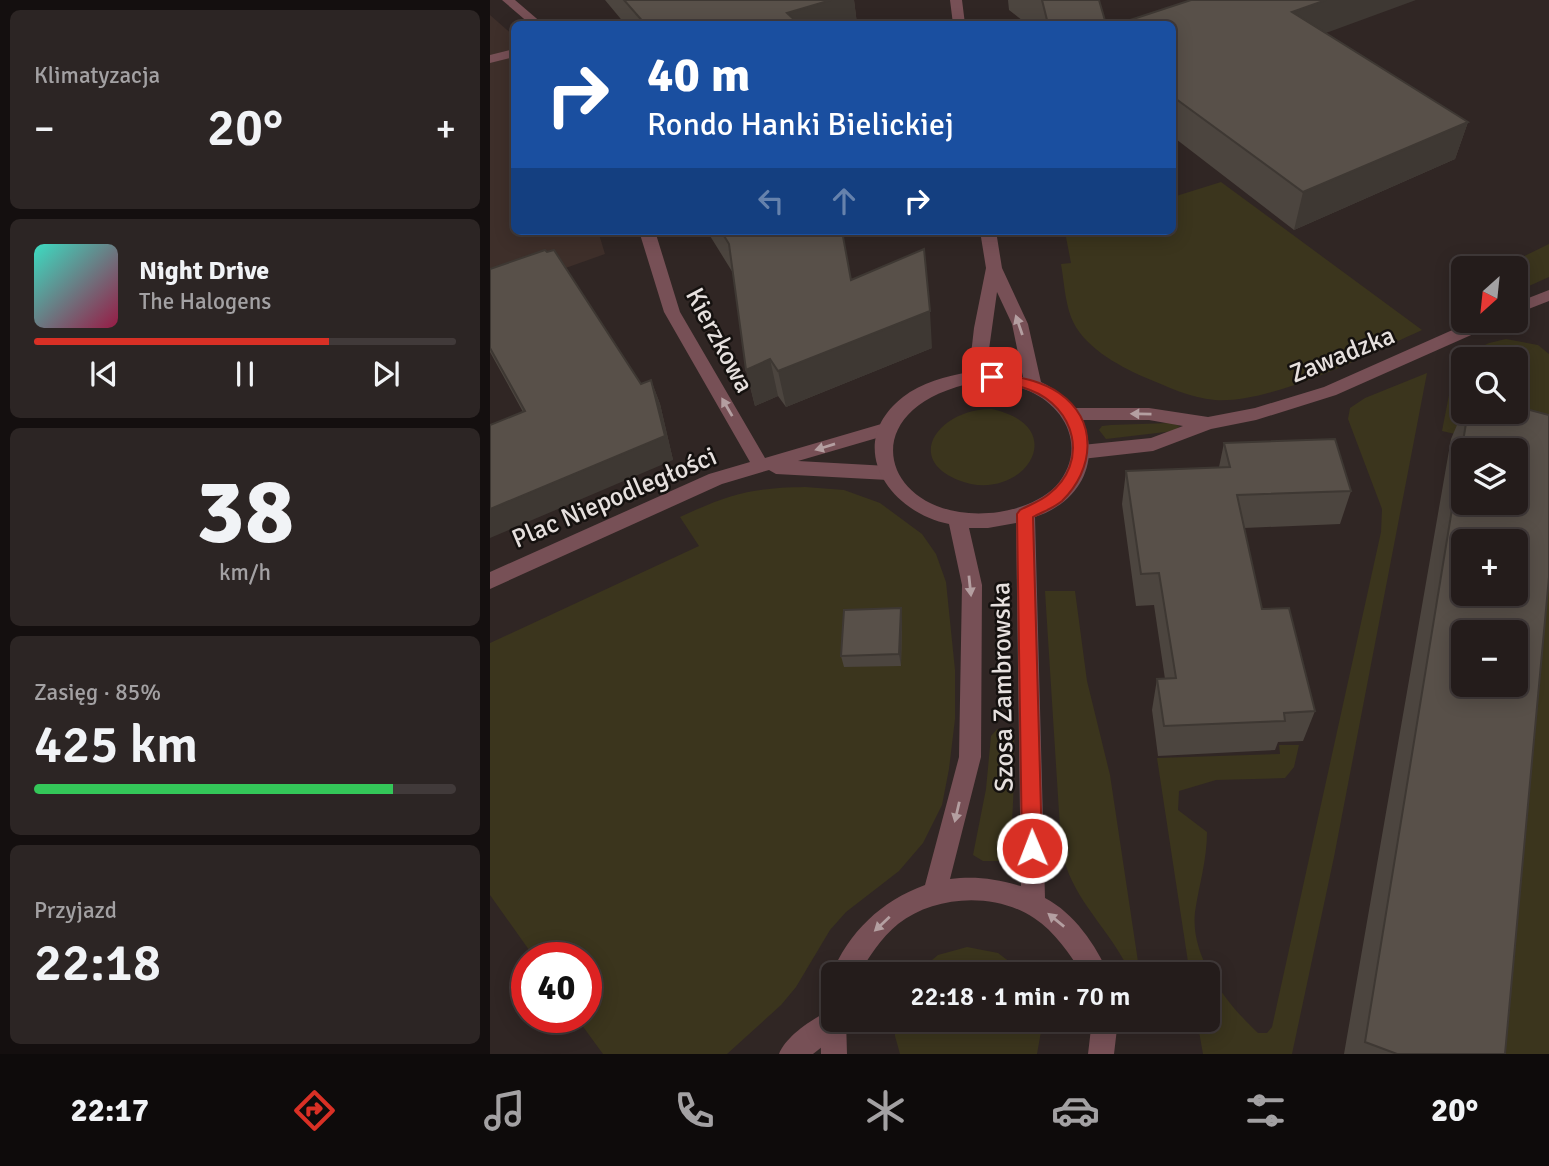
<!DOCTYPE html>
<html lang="pl">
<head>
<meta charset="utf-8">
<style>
  :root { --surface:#241c1b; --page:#2c2524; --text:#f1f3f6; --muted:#a3a1a3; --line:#413a3a; --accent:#d93025 }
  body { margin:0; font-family:Signika,sans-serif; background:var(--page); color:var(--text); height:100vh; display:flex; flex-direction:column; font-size:26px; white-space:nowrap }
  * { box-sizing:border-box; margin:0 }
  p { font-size:23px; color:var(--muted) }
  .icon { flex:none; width:38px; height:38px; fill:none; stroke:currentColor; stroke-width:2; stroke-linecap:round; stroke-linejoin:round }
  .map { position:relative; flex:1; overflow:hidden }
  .drawer { display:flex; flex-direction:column; gap:10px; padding:10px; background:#140f0f; width:490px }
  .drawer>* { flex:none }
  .guide { position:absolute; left:21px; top:21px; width:665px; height:214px; border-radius:10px; box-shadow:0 4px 18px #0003,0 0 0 2px var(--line); background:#1a4fa0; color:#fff; overflow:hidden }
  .needle { width:46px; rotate:207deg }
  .controls { position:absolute; left:961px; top:256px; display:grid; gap:14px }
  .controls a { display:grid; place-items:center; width:77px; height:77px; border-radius:10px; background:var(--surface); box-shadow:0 4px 18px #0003,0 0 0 2px var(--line); font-size:35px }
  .speed { position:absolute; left:21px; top:942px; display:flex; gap:14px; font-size:35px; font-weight:700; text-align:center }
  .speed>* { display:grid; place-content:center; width:91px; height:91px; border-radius:50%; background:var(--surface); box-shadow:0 4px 18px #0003,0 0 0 2px var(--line); line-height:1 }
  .speed .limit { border:10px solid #d22; background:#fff; color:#111 }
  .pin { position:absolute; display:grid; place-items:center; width:60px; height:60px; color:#fff; margin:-30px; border-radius:14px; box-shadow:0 4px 10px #0006 }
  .me { position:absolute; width:77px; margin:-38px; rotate:359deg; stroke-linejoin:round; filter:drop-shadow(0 0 5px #0008) }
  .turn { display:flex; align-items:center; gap:24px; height:147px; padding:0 21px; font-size:32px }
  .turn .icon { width:91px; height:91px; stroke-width:2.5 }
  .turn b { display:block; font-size:49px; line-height:60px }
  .lanes { display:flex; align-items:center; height:66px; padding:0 21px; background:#0003; justify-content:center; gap:35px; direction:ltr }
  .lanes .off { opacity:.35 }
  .big { font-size:52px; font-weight:600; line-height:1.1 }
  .drawer .tile { flex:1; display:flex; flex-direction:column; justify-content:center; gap:10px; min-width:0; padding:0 24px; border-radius:10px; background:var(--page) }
  .drawer .dial { align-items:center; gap:0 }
  .dial b { font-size:91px; line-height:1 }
  .song { display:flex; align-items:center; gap:21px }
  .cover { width:84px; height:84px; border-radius:10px; background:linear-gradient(135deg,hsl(170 70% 55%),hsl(340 70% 35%)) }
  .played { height:7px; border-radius:4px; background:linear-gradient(90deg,var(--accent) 70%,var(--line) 70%) }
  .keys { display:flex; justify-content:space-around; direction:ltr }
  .heat { display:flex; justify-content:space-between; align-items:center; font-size:38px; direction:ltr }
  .charge { height:10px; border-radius:5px; background:linear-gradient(90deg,#34c759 85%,var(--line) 0) }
  .trip { position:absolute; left:331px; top:962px; width:399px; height:70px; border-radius:10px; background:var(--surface); box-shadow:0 4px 18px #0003,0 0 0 2px var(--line); font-weight:600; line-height:70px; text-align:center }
  .dock { display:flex; height:112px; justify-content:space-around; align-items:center; background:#0e0b0b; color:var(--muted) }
  .dock .icon { width:49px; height:49px }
  .dock .active { color:var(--accent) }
  .dock b { font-size:32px; color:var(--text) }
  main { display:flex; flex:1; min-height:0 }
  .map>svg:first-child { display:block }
  .built { fill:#3e2f2a }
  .green { fill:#3b351d; fill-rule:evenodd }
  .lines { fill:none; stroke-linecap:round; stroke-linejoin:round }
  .service { fill:#775056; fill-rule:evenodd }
  .minor { fill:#775056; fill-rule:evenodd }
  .tertiary { fill:#775056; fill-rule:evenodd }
  .wall { fill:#4c453f }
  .shaded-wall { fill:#3e3833 }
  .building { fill:#585049; stroke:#3e3833; stroke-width:2; fill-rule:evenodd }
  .oneway { fill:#b49fa1 }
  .route { fill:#d93025; stroke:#8d1f18; stroke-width:2 }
  .labels { text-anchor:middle; stroke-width:5; stroke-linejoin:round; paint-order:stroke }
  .street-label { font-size:26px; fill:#e6e0de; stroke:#15110f }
</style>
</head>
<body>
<main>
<section class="drawer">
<div class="tile"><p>Klimatyzacja</p>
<div class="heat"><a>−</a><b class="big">20°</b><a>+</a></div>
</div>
<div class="tile">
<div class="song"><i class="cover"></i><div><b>Night Drive</b><p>The Halogens</p></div></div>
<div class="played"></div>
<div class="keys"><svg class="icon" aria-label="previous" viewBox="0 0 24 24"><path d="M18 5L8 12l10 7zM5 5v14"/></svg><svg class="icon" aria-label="pause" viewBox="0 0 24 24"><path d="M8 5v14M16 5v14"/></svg><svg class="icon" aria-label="next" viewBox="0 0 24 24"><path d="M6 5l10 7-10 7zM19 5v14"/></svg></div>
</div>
<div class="tile dial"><b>38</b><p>km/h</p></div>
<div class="tile"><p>Zasięg · 85%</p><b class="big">425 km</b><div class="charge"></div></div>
<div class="tile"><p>Przyjazd</p><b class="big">22:18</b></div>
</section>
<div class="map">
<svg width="1059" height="1054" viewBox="0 0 1059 1054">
  <rect width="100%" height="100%" fill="#302624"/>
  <path class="built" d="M0 15 24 36V231H108L115 254 0 295Z"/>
  <path class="green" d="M731 182 932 330C879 354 782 404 725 400 700 398 676 386 654 377 627 365 592 346 581 317 575 301 574 281 571 264L581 263 575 232 682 231 683 197Z
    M1059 244V277L1026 292V268H1010Z
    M1016 339 1048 345 1059 354V466L1017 446 952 431 966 359 999 343ZM973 359H1026V411H973Z
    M937 373 844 857 802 1054H713L707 1020H718V975H700L667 758 790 754 789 745H809L804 767 795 778 726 780 689 791 688 810 717 832C717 860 709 885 705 912 700 958 737 1004 768 1033H777L782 1027 891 532 892 509 858 419 860 408 875 398Z
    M502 409C586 428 530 506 468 480 412 457 452 408 502 409Z
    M680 423 690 426 684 431 616 439 609 430 612 426 621 425Z
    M1059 476V1054H1006Z
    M315 487 354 490 390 503 432 534 446 554 456 582 465 670V719L459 769 452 805 433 843 409 871 356 912 340 930 306 987 291 1005 237 1054H113L86 1017H96V957H44L0 895V643L209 546 190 517C240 494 260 488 315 487Z
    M555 591H585L597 681 620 775 650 975H641C625 936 589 906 576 866 572 855 572 841 570 828Z
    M507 729 524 733C524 756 525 848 514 861H493L483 855 496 789 501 736Z
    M477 947 508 953 537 975H424L448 955Z
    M405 1020H553L547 1054H410L405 1036Z"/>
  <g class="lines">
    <path class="service" d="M24 49V57L0 63V55Z"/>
    <path class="minor" d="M12 0H25L53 24H40Z
      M149 231H165L190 312 275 458 398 422 404 423 407 428 404 433 308 461 398 466 405 468 407 473 405 478 398 480 286 474 279 470 232 484 0 589V572L219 474 260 462 174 312Z
      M1059 290V301L1026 314V303Z
      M985 320H1008L1006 324 846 395 766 420 721 429 663 451 592 459 586 457 583 452 586 447 592 445 661 438 693 426 659 420H581L575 418 572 414 575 410 581 408H659L718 417 765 408 834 387Z
      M342 1010 343 1020H354L355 1023 351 1032 323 1054H289C296 1036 324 1017 342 1010Z"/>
    <path class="tertiary" d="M460 0H472L475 24H463Z
      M490 231H506L512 268 538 324 551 382C617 414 615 494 545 517L555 898C584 913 606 945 619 975H593C580 954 565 932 544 918 505 892 445 895 408 924 391 938 379 957 368 975H343V979L341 975C359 932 391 901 435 885L469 757 472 585 459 524C398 512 353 444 413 397 431 383 456 376 479 372L484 328 496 268ZM507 292 522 324 533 377 496 371ZM487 382C505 383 523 384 539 391 578 408 597 451 566 486 551 501 529 509 509 512 395 528 352 408 487 382ZM526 523 531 886C506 879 486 876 460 879L491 757 492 585 479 528H498Z
      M343 1005V1020H356L357 1054H331L330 1018 334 1009Z
      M602 1020H628L624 1054H598Z"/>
  </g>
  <path class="wall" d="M115 0H364L367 24H135Z
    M518 0H609L616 24H537L519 10Z
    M682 24 836 33 978 122 965 159 804 230 682 136Z
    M217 231H352L361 280 442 348 296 407 288 396 265 406 256 370 243 273Z
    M0 269 151 384 161 380 170 404 183 460 33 412 0 352Z
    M1032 408 1015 1054H854L961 439 973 411H1026Z
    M734 443 861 491 850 524 754 528 772 609 825 711 813 741 788 742 785 750 668 756 662 710 667 679H675L664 605 646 606 632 504 636 471 729 467Z
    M412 620 411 666 354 667 351 656Z"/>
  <path class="shaded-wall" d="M341 0H364L367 24H299L297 13Z
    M836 0H926L795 48 802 12Z
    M978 122 965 159 804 230 813 192Z
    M440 311 442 348 296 407 288 371Z
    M280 359 288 396 265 406 256 370Z
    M161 380 170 404 183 460 0 538V509Z
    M411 608 412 620 411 666 409 654Z"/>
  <path class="building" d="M134 0H341L297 13 309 24H155Z
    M552 0H609L616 24H558Z
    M701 0H836L802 12 978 122 813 192 682 96V24H628Z
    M231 231H352L361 280 434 249 440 311 288 371 280 359 256 370 239 244Z
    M55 250 57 252 64 250 151 384 161 380 175 436 0 509V425L35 411 0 348V269Z
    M1026 400 1033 401 1032 408 1059 415V577L1015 1054H907L875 1042 978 411H1026ZM973 450H1026V502H973ZM973 541H1026V593H973ZM973 632H1026V684H973Z
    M845 439 861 491 747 495 772 609 799 608 825 711 794 713 795 721 674 726 667 679 686 678 669 573 651 574 636 471 740 467 734 443Z
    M411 608 409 654 351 656 354 610Z"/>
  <defs><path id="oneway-solid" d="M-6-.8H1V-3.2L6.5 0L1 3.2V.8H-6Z" transform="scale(1.75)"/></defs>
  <g class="oneway">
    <use href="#oneway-solid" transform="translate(529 325) rotate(-109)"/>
    <use href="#oneway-solid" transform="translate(237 407) rotate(-120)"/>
    <use href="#oneway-solid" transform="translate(651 414) rotate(-179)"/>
    <use href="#oneway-solid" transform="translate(335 447) rotate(163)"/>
    <use href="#oneway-solid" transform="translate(480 586) rotate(84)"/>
    <use href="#oneway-solid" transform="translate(467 812) rotate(103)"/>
    <use href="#oneway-solid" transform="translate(566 920) rotate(-141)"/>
    <use href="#oneway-solid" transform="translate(392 924) rotate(137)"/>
  </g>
  <path class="route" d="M502 372C525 377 549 379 569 393 609 421 604 470 572 501 564 508 552 512 543 517L552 848 549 855 542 858 535 855 532 848 527 514 530 510C539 505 551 501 559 494 600 462 585 407 540 390 526 384 510 384 497 380L494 377Z"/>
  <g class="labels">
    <g class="street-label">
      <text transform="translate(230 340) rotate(62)" y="9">Kierzkowa</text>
      <text transform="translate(852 354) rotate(-22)" y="9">Zawadzka</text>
      <text transform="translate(124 497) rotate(-23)" y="9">Plac Niepodległości</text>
      <text transform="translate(512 687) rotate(-91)" y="9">Szosa Zambrowska</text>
    </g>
  </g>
</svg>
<div class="controls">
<a><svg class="needle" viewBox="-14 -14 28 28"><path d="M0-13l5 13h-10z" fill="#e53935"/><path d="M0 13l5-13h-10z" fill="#a3a1a3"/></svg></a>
<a><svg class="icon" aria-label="search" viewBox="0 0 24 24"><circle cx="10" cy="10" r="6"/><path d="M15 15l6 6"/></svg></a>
<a><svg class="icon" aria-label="layers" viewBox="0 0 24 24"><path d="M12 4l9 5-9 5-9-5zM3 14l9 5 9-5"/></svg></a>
<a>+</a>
<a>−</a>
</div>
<div class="speed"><div class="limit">40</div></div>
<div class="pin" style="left:502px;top:377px;background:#d93025"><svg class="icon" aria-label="arrive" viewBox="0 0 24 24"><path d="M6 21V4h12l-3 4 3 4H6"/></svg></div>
<svg class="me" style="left:542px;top:848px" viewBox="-20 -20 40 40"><circle r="17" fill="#d93025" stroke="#fff" stroke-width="3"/><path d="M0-11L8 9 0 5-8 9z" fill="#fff"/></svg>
<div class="trip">22:18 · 1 min · 70 m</div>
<div class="guide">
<div class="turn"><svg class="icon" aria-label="right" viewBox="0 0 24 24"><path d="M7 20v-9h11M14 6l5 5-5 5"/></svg><div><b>40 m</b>Rondo Hanki Bielickiej</div></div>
<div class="lanes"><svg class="icon off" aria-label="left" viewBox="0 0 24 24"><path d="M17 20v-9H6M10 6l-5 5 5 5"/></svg><svg class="icon off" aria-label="ahead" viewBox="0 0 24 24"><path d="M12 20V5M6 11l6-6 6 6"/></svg><svg class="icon" aria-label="right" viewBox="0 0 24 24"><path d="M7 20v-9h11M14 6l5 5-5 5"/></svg></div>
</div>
</div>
</main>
<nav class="dock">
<b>22:17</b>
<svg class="icon active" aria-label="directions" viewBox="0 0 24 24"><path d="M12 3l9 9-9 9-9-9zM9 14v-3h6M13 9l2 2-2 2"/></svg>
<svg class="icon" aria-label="music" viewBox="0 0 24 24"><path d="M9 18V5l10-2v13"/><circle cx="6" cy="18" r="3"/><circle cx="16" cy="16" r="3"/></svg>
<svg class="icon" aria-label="phone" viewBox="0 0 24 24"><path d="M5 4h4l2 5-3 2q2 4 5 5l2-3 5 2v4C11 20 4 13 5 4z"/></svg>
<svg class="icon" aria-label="climate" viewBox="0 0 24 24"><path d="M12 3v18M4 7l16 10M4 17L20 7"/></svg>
<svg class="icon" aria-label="car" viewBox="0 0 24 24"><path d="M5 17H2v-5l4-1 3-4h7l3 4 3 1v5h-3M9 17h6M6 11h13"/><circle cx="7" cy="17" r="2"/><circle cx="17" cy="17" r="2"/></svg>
<svg class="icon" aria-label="filters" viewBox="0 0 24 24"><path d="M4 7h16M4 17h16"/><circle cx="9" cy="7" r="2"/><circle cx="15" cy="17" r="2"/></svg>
<b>20°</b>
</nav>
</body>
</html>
